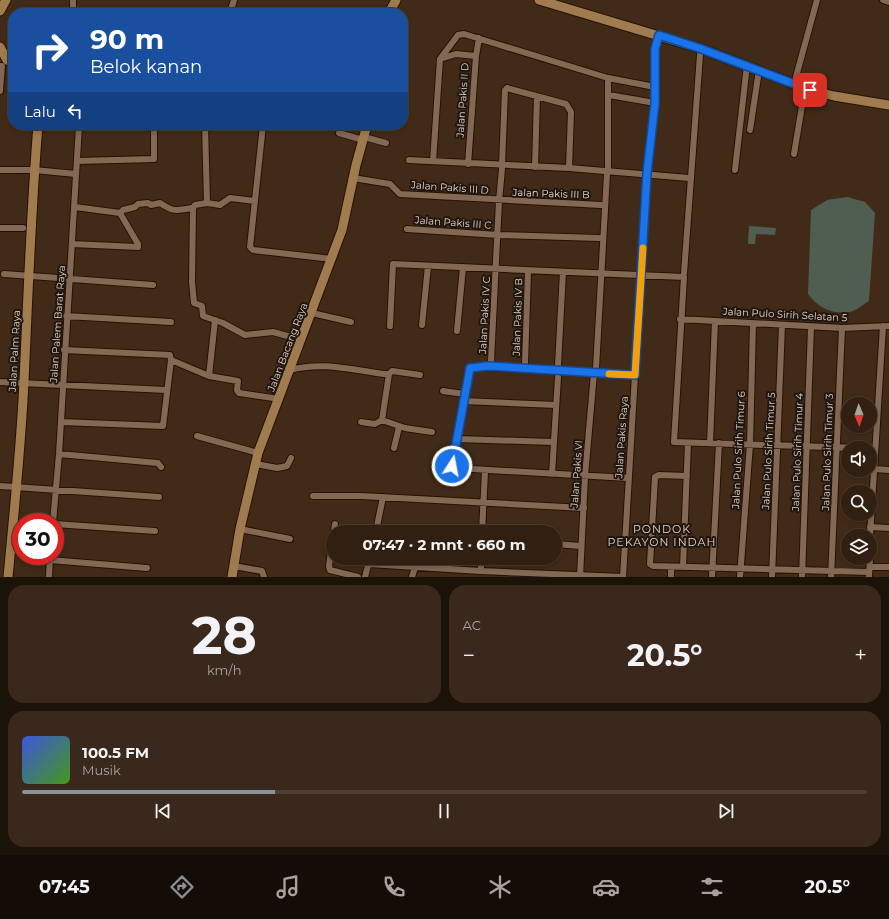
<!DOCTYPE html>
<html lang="id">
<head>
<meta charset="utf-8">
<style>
  :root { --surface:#312012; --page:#39281b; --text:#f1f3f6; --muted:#a8a39f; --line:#4c3e32; --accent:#8c9099 }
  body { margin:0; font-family:Montserrat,sans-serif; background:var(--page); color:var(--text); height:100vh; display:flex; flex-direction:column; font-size:15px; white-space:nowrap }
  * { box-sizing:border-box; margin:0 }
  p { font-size:13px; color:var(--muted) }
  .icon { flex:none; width:22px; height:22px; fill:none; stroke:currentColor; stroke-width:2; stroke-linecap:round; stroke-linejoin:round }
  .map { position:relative; height:577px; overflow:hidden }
  .details { display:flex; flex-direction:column; gap:8px; padding:8px; background:#1b120a; flex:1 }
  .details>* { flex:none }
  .guide { position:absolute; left:8px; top:8px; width:400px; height:122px; border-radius:16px; box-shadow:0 2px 6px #0003,0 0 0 1px var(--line); background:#1a4fa0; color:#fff; overflow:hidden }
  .needle { width:26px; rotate:178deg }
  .tools { position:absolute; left:841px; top:397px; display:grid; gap:8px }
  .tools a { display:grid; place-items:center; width:36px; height:36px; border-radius:50%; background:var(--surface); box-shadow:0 2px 6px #0003,0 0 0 1px var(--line); font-size:20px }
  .speed { position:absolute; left:12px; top:513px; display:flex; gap:8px; font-size:20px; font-weight:700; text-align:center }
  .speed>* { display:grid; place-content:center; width:52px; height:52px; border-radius:50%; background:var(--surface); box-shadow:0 2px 6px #0003,0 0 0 1px var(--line); line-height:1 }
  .speed .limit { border:6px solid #d22; background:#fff; color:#111 }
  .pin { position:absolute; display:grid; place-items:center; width:34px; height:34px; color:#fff; margin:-17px; border-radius:8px; box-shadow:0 2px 6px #0006 }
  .me { position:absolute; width:44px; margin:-22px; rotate:11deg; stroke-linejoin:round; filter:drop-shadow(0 0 3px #0008) }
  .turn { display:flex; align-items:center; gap:14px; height:84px; padding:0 16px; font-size:18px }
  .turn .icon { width:52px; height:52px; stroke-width:2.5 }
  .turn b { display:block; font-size:28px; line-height:34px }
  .then { display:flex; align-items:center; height:38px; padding:0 16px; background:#0003; gap:8px; font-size:15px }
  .big { font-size:30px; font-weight:700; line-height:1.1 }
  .details .tile { flex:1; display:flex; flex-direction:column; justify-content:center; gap:6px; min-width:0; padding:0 14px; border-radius:16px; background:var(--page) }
  .details .dial { align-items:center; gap:0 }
  .dial b { font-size:52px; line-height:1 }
  .song { display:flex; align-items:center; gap:12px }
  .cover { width:48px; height:48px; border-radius:6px; background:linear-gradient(135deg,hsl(230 70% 55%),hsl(100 70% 35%)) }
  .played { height:4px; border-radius:2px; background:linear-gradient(90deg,var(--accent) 30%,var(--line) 30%) }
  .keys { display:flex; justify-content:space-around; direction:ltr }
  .heat { display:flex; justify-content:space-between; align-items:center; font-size:22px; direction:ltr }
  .details .tiles { flex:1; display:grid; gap:8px; grid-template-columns:1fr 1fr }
  .tile:last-child { grid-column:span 2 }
  .trip { position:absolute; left:326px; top:525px; width:236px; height:40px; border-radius:20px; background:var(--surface); box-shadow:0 2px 6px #0003,0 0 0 1px var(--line); font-weight:700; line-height:40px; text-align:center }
  .tabs { display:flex; height:64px; justify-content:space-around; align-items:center; background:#140d07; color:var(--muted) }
  .tabs .icon { width:28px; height:28px }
  .tabs .on { color:var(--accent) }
  .tabs b { font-size:18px; color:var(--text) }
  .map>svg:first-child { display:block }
  .green { fill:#505d51 }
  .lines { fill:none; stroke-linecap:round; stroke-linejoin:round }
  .street-casing { stroke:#271202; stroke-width:8 }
  .secondary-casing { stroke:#271202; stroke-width:11 }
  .street { stroke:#836955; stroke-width:6 }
  .secondary { stroke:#a07b50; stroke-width:9 }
  .route-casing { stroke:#114b97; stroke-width:10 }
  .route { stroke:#1a73e8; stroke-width:7 }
  .slow { stroke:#f59e0b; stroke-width:7 }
  .labels { text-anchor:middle; stroke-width:4; stroke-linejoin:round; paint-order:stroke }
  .street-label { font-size:10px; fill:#e2d3c8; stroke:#20160e }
  .neighbourhood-label { font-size:11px; letter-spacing:1px; fill:#e2d3c8; stroke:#20160e }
</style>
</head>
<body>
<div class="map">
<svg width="889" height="577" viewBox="0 0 889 577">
  <rect width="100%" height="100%" fill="#412b18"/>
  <path class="green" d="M847 197 865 202 875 213 869 301C864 304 858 309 853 311 834 316 818 308 808 294L811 210 827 200Z
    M749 226 776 228 775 235 756 234 755 244H748Z"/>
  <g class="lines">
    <g class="street-casing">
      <path id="street" d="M73 0V13
        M883 0 889 2
        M230 13 234 0
        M440 59 458 35 464 34 608 78V170
        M0 66H2L0 91
        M608 78 655 87
        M794 84 817 0
        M609 95 655 103
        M205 125 207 203
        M263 125 250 247 253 250 332 259
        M750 130 759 70
        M339 133 363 140
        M364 137 386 143
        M794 154 805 88
        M409 160 569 168 689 178
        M433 161 440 59 456 54 476 56
        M468 164 476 56 479 38
        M502 165 505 90 507 88 566 104 571 112 569 168
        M535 167 537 96
        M0 170H34L76 174
        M735 170 747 65
        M353 178 390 184 400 194 601 205
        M75 207 120 213 123 210 135 207 138 204 148 203 151 205 160 203C175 213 175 210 193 208L195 205 207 203 220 205 230 198 255 201
        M193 208 192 282 194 303 202 306 203 316 223 323 245 335 273 332 302 340
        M0 228H23
        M407 229 498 235 599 238
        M72 244 138 247V244L120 213
        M684 273 700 55
        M4 274 153 285
        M312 313 351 322
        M66 316 171 322
        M680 319 842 328 889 326
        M422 325 428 266
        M390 326 393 264 684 277 674 442 859 448
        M457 331 463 267
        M171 360 209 376 238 381 237 390 239 393 280 399
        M491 361 499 201 502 169
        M525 364 528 271
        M558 365 563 272
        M596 368 607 174
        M290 370C322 361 352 370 384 374H389L392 371 420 375
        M389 374 382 420 405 428 432 432
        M209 376 215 320
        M0 382 166 390
        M443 391 464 394
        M463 401 556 405
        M61 422 163 426 171 360 170 355 64 350
        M361 422 375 424 382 420
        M197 436 258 453
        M458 439 553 442
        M710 443 715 321
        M394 448 399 427
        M59 454 158 463 161 467
        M256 464 277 468 287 466 291 458
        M874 469 889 470
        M552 474 558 377
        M687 476 659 475 655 477 650 564 653 566 869 572
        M628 478 456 468 452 465 470 368 488 367 635 375
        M0 486 159 497
        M313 496H361L584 508
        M383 497 376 531 386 532
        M53 522 59 454 79 126 148 127 154 129V159L77 161
        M55 524 155 531
        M870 527 889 528
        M240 529 290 539
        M334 532 335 524
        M482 532 485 471
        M333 536 329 566 330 570 358 577
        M870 536 883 326
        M555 544 581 546
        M50 560 147 568
        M369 564 481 571 623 577
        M234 566 262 571 264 577
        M683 567 688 443
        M870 567H889
        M481 571V558
        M49 577 50 556
        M365 577 370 558
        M412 577 415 567
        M580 577 585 476 594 373
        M623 577 647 173 655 103V49L659 35
        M671 577V567
        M712 577 719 443
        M740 577 750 444 753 324
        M772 577 782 325
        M802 577 811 327
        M831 577 842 328
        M869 577 870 558"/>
    </g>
    <g class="secondary-casing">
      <path id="secondary" d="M539 0 699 48 810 90 834 96 889 105
        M0 11 6 0
        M389 13 396 0
        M0 47 7 60 13 63
        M8 577C14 512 21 447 24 381 28 296 31 210 38 125
        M232 577 240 529 258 453 342 230 356 165 367 125"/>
    </g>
    <use href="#street" class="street"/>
    <use href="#secondary" class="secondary"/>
  </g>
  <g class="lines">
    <g class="route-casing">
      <path id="route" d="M452 466 470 368 488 366 635 375 647 173 655 103V49L659 35 699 48 810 90"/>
    </g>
    <use href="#route" class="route"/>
    <path class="slow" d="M609 374 635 375 643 248"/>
  </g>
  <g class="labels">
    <g class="street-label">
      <text transform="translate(462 100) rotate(-86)" y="4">Jalan Pakis II D</text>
      <text transform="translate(450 187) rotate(4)" y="4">Jalan Pakis III D</text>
      <text transform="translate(551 193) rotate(2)" y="4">Jalan Pakis III B</text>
      <text transform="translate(453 222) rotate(4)" y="4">Jalan Pakis III C</text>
      <text transform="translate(785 314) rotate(3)" y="4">Jalan Pulo Sirih Selatan 5</text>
      <text transform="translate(484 315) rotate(-87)" y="4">Jalan Pakis IV C</text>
      <text transform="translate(517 317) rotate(-88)" y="4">Jalan Pakis IV B</text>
      <text transform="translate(57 324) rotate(-86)" y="4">Jalan Palem Barat Raya</text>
      <text transform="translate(287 347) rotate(-69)" y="4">Jalan Bacang Raya</text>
      <text transform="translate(14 351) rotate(-87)" y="4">Jalan Palm Raya</text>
      <text transform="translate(621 437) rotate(-86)" y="4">Jalan Pakis Raya</text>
      <text transform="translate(738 450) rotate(-87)" y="4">Jalan Pulo Sirih Timur 6</text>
      <text transform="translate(768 451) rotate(-87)" y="4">Jalan Pulo Sirih Timur 5</text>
      <text transform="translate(797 452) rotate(-88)" y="4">Jalan Pulo Sirih Timur 4</text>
      <text transform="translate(827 452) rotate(-88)" y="4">Jalan Pulo Sirih Timur 3</text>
      <text transform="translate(576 474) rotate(-86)" y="4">Jalan Pakis VI</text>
    </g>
    <g class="neighbourhood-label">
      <text x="662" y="533">PONDOK<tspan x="662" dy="13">PEKAYON INDAH</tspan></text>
    </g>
  </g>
</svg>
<div class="tools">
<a><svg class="needle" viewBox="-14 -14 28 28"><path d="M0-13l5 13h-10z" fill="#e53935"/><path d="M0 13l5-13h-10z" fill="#a8a39f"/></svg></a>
<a><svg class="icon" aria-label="sound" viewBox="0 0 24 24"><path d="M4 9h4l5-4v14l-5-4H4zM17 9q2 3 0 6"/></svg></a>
<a><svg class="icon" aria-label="search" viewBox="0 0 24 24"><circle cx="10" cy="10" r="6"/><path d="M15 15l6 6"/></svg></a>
<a><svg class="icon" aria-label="layers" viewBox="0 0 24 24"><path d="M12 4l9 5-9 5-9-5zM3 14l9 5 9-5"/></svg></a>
</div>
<div class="speed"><div class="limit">30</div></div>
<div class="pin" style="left:810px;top:90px;background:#d93025"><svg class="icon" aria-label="arrive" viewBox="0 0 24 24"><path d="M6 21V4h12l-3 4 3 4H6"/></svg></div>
<svg class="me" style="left:452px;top:466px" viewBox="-20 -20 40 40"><circle r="17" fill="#1a73e8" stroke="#fff" stroke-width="3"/><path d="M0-11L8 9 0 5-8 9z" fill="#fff"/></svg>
<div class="trip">07:47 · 2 mnt · 660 m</div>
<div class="guide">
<div class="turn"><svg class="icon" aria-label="right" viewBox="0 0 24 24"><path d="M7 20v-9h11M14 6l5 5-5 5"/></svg><div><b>90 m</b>Belok kanan</div></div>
<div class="then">Lalu<svg class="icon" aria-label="left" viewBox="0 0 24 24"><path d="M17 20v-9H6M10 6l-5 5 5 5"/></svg></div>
</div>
</div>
<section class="details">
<div class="tiles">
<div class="tile dial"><b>28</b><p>km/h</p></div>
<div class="tile"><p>AC</p>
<div class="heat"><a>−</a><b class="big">20.5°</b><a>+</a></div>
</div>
<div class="tile">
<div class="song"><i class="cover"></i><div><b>100.5 FM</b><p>Musik</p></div></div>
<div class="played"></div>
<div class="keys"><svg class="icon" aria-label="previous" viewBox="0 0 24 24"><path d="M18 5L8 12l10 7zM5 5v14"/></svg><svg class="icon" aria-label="pause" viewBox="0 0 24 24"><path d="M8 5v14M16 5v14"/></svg><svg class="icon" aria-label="next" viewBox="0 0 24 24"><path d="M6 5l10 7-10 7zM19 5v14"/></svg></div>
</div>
</div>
</section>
<nav class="tabs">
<b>07:45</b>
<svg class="icon on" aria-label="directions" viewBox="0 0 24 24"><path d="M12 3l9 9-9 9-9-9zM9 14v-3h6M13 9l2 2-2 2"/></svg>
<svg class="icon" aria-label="music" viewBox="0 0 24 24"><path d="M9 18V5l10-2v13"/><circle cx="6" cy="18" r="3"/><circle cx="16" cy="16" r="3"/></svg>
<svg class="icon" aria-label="phone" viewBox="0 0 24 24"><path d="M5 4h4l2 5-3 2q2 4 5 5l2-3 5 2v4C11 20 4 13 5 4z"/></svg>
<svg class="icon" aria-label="climate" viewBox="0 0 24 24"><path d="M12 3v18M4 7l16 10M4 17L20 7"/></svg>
<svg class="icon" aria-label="car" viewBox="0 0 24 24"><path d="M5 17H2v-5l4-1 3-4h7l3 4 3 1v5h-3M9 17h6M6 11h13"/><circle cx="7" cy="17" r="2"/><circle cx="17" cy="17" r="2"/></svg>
<svg class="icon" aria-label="filters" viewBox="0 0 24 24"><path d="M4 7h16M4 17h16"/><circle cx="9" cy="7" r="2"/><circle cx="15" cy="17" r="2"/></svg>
<b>20.5°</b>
</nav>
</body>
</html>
